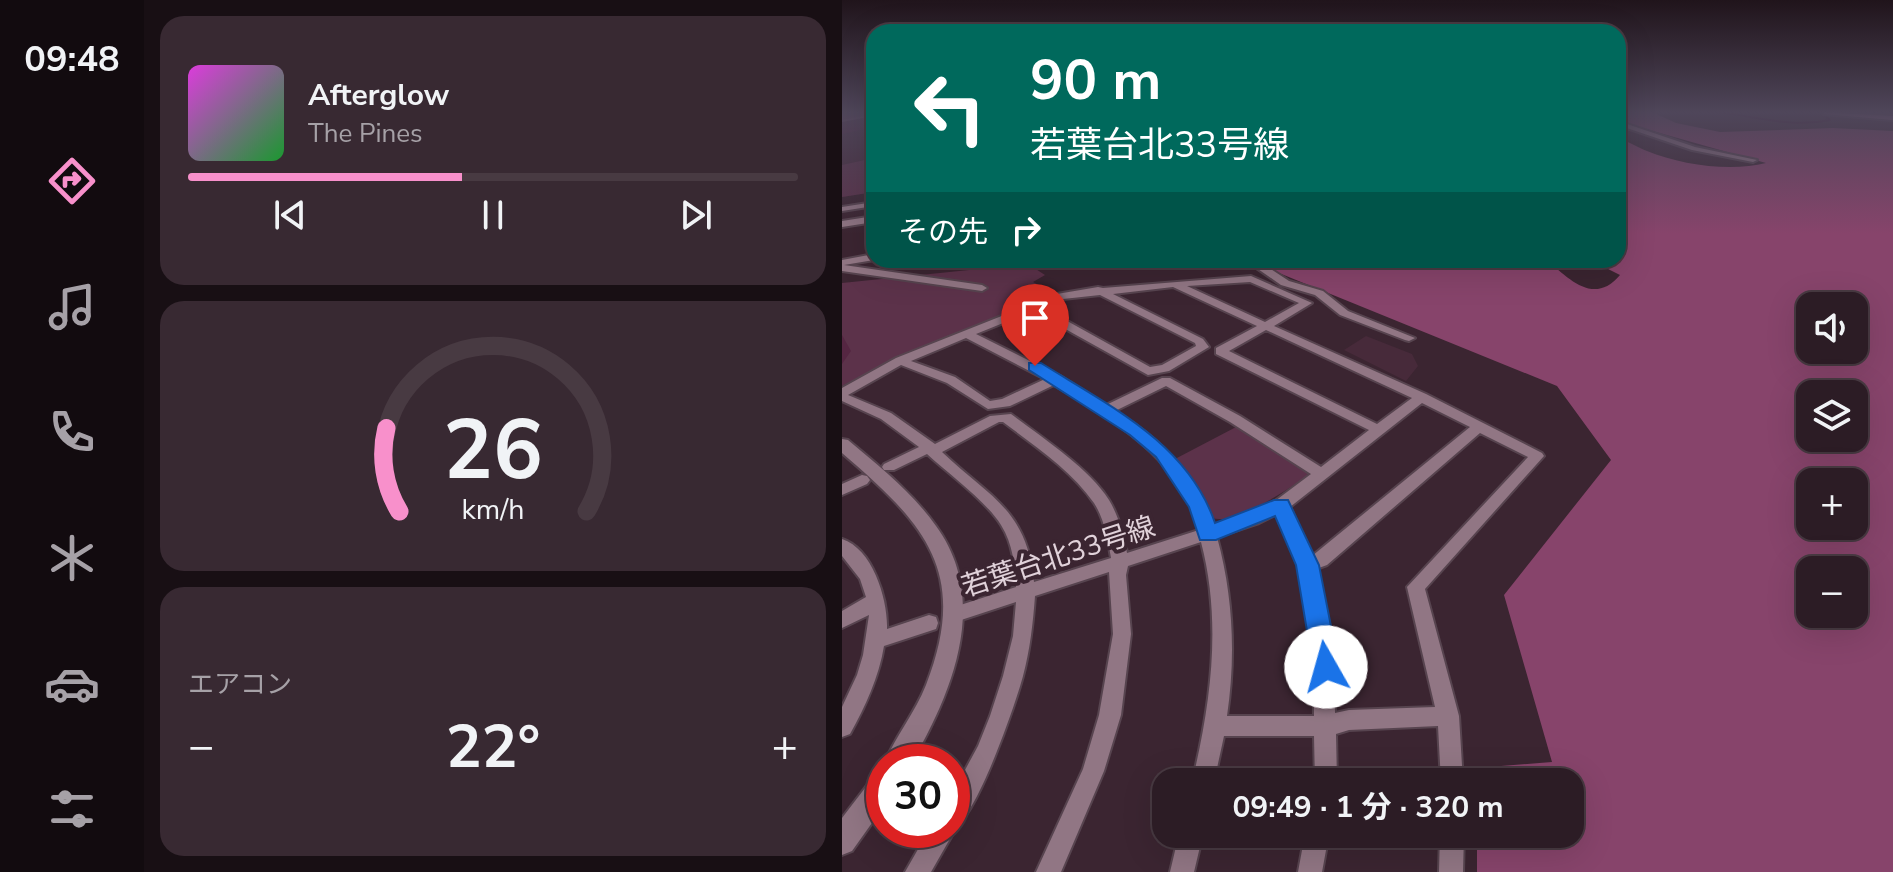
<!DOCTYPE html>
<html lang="ja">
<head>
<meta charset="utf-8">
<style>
  :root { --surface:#2c1c25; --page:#382932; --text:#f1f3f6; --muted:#a6a1a7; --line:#483a42; --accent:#f890cb }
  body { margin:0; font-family:"Nunito Sans","Noto Sans JP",sans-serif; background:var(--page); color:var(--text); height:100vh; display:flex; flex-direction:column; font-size:30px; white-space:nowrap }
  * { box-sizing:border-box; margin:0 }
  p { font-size:26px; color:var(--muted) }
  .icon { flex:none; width:44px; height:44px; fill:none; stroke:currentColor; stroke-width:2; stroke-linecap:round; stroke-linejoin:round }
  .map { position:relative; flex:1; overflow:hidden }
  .panel { display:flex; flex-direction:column; gap:16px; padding:16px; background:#180f14; width:698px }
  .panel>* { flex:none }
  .top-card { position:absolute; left:24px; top:24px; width:760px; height:244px; border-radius:24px; box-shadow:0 8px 32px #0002,0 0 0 2px var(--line); background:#00695c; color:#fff; overflow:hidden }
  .controls { position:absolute; left:954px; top:292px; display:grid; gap:16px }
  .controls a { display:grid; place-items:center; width:72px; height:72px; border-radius:16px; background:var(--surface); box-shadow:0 8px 32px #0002,0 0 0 2px var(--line); font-size:40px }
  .speed { position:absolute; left:24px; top:744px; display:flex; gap:16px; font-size:40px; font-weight:700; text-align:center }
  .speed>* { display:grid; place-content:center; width:104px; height:104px; border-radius:50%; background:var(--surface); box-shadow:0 8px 32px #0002,0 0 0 2px var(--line); line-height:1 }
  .speed .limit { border:12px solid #d22; background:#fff; color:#111 }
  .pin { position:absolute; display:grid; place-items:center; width:68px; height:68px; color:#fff; margin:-82px -34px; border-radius:50% 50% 50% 0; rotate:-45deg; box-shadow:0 0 8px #0007 }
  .pin .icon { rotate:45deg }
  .me { position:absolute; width:88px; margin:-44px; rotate:353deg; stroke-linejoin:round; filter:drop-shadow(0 0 6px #0008) }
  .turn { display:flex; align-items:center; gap:28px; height:168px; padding:0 32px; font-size:36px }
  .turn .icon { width:104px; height:104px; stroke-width:2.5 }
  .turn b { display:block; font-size:56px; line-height:68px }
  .then { display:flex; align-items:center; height:76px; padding:0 32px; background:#0003; gap:16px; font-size:30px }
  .big { font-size:60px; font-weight:700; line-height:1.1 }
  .panel .tile { flex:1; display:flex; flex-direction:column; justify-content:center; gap:12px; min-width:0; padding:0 28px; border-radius:24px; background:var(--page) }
  .panel .dial { align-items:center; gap:0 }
  .dial svg { height:208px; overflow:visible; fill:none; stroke:var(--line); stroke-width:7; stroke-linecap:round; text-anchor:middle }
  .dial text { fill:var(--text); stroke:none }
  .song { display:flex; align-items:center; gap:24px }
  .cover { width:96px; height:96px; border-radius:12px; background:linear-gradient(135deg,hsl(300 70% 55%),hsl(130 70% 35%)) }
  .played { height:8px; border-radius:4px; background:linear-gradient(90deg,var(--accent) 45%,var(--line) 45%) }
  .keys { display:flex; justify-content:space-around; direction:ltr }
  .heat { display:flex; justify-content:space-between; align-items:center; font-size:44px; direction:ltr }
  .trip { position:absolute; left:310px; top:768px; width:432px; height:80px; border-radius:24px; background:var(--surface); box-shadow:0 8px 32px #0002,0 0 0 2px var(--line); font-weight:700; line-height:80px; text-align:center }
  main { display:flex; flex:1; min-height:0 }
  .dock { display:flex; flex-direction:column; width:144px; justify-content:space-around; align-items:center; background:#120b0f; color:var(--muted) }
  .dock .icon { width:56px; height:56px }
  .dock .selected { color:var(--accent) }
  .dock b { font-size:36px; color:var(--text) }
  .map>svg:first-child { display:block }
  .built { fill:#472a3a }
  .green { fill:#5c324a }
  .forest { fill:#87446b; fill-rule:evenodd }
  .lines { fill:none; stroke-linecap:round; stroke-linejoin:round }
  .stream { stroke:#340523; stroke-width:2 }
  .minor-casing { stroke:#57444f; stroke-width:4 }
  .tertiary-casing { stroke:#57444f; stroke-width:4 }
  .secondary-casing { stroke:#57444f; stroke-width:4 }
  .minor { fill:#917684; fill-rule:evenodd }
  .tertiary { fill:#917684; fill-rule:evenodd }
  .secondary { fill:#ab7a95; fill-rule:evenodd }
  .shaded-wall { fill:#552642 }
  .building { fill:#7b4366; stroke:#8b5a78; stroke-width:2 }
  .route { fill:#1a73e8; stroke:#114b97; stroke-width:2 }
  .labels { text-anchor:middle; stroke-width:8; stroke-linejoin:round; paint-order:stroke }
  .street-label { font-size:28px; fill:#e1d2da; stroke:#3b2531 }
</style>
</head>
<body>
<main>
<nav class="dock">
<b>09:48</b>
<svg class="icon selected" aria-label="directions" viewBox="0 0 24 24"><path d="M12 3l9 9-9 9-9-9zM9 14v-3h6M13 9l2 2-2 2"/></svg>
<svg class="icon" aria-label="music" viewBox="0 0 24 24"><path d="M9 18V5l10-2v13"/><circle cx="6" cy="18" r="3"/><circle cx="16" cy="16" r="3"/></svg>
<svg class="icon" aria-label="phone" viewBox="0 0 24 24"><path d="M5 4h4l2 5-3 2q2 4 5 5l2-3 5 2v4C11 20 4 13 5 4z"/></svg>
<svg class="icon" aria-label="climate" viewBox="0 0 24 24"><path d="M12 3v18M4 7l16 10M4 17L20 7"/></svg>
<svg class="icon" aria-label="car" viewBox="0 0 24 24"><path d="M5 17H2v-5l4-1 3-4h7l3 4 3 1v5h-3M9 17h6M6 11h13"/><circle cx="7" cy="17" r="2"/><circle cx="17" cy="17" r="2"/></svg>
<svg class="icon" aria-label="filters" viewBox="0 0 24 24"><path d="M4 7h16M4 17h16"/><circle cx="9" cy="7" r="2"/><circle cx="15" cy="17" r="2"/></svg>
</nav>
<section class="panel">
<div class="tile">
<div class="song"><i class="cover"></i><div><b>Afterglow</b><p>The Pines</p></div></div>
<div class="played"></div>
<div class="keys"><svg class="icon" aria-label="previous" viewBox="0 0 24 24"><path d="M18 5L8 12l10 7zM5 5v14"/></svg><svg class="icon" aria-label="pause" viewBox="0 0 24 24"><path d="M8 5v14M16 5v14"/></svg><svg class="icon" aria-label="next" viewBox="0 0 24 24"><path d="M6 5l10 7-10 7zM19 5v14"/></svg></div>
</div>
<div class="tile dial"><svg viewBox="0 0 100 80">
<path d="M14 69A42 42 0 1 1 86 69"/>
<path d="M14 69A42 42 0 0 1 9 37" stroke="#f890cb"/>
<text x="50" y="56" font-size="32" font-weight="700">26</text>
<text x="50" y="72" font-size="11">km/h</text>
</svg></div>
<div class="tile"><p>エアコン</p>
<div class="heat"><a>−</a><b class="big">22°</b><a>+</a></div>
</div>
</section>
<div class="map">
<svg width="1051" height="872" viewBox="0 0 1051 872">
  <rect width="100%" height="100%" fill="#3b2531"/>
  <path class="built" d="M0 112 32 113V192L0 197Z
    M524 336 570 354 576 366 564 381 502 350Z"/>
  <path class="green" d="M32 158V192L0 197V165Z
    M186 264 203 275 191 282 213 294 50 360 0 386V283Z
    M396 426 466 471 465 476C446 489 393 526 370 518L333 459Z"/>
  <path class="forest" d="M776 112H810L834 123 878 132 991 128 1051 131V872H635V834H728V782H634V768L710 762 662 595 769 460 715 386 432 271 416 260H705C727 279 752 306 778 275L748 260H776V138C786 141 795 147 805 151 839 165 889 172 924 163L779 122ZM968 306H1012V350H968ZM968 394H1012V438H968ZM968 482H1012V526H968ZM968 570H1012V614H968Z"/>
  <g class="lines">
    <path class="stream" d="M869 112C910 114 946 129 988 120L980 113"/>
    <g class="minor-casing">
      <path id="minor" d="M776 121 853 147 915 160 911 162 850 150 776 125Z
        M32 202V206L0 211V207Z
        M32 216V222L0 227V221Z
        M32 254V260L2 265 140 285 145 288 140 291 0 271V260Z
        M403 260H415L447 281 481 291 506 311 573 338 567 341 563 340 498 315 473 295 439 285Z
        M409 276 470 303 432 326 584 394 700 453 702 456 583 589 617 716 621 782H599L596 726 507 730 494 734 495 782H473L472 736H382L372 782H350C369 703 380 622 359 542L286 566 284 575 289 634 279 715 262 771 219 872H194L241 769 257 715 271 634 267 572 193 596C191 623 188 650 181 676 174 703 134 818 112 827L113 830 89 872H63L87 830H110V794L136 746 148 716 161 676 171 636 174 602 110 623 103 620 101 615 103 610 174 587C173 566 171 544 159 525 145 502 107 474 85 454L52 470H42L40 467 42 464 77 447 39 419 0 401V388L54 358 215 294 256 287 261 288ZM408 282 457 303 423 322 345 286ZM331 287 415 326 374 348V354L527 430 479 467 398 416 328 378H320L264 405 218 376 134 334 191 311 306 375 327 371 367 347 361 339 271 294ZM258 295 353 343 354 346 320 365 308 367 200 307 221 299ZM424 330 570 398 535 424 387 351ZM124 338 203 379 160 399 148 401 113 377 69 361ZM59 365 105 383 146 409 168 406 212 385C272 420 338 458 357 530L285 553C282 535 276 515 267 500 247 468 199 437 169 414L148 416 93 444 49 413 6 395ZM324 386 388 422 469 474 433 501 405 515 372 525C347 470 324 443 273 411ZM580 403 628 427 470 556 448 507ZM157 422H161C193 446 229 470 252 503 262 518 266 540 269 558L192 582C185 509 147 497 100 452ZM638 433 686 457 565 587 593 707 507 710 493 713 491 639 474 569 485 565ZM435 514 456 565 471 639 472 716H385C394 656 391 595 375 537L417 523Z
        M20 475 25 476 28 480 25 484 0 495V484Z
        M0 539C31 549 46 600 45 629L87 615 94 617 96 623 94 629 42 646C37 677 23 707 8 734L0 737V707L15 675 21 655 27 615 0 628V611L24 597 18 579 0 556Z
        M337 834H361L352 872H328Z
        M463 834H487L480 872H456Z
        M598 834H622L621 872H597Z"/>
    </g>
    <g class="tertiary-casing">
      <path id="tertiary" d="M0 439 6 440C37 466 70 492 94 526 148 600 111 691 70 762H43C54 735 73 713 84 685 128 572 83 524 0 453Z
        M42 771V806L10 851 0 855V818L33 775Z"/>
    </g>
    <g class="secondary-casing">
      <path id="secondary" d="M979 112 1051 116V120L982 114Z"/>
    </g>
    <use href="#minor" class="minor"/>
    <use href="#tertiary" class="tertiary"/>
    <use href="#secondary" class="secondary"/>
  </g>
  <path class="shaded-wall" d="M32 115V127L0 134V121Z
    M0 335 9 351 0 364Z"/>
  <path class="building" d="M0 112H32V115L0 121Z"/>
  <linearGradient id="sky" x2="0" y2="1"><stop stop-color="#20141b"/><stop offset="0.48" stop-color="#4f465a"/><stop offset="1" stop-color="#4f465a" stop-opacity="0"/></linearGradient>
  <rect width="1051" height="234" fill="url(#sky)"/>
  <path class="route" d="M187 363H199C266 405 346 443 373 523L432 500H446L477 565 497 667 493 675 484 679 475 675 471 667 454 565 433 516 374 540H358L347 507 314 457 288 435 187 370Z"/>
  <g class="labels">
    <g class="street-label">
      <text transform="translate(216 556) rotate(-18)" y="10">若葉台北33号線</text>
    </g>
  </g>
</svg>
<div class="controls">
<a><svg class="icon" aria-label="sound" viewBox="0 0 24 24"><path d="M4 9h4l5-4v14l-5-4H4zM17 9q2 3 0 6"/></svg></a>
<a><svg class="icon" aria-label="layers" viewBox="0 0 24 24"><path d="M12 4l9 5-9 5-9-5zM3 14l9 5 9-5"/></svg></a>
<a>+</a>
<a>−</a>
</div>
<div class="speed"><div class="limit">30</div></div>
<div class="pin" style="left:193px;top:366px;background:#d93025"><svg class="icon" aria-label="arrive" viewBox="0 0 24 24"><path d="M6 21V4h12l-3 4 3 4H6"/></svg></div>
<svg class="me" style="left:484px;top:667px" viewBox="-20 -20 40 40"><circle r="19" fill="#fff"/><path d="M0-13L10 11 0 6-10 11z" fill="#1a73e8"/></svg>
<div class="trip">09:49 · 1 分 · 320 m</div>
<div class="top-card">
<div class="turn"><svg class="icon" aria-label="left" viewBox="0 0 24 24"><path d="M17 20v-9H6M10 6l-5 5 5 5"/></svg><div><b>90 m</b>若葉台北33号線</div></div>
<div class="then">その先<svg class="icon" aria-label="right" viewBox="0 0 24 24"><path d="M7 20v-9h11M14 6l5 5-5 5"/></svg></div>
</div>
</div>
</main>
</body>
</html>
